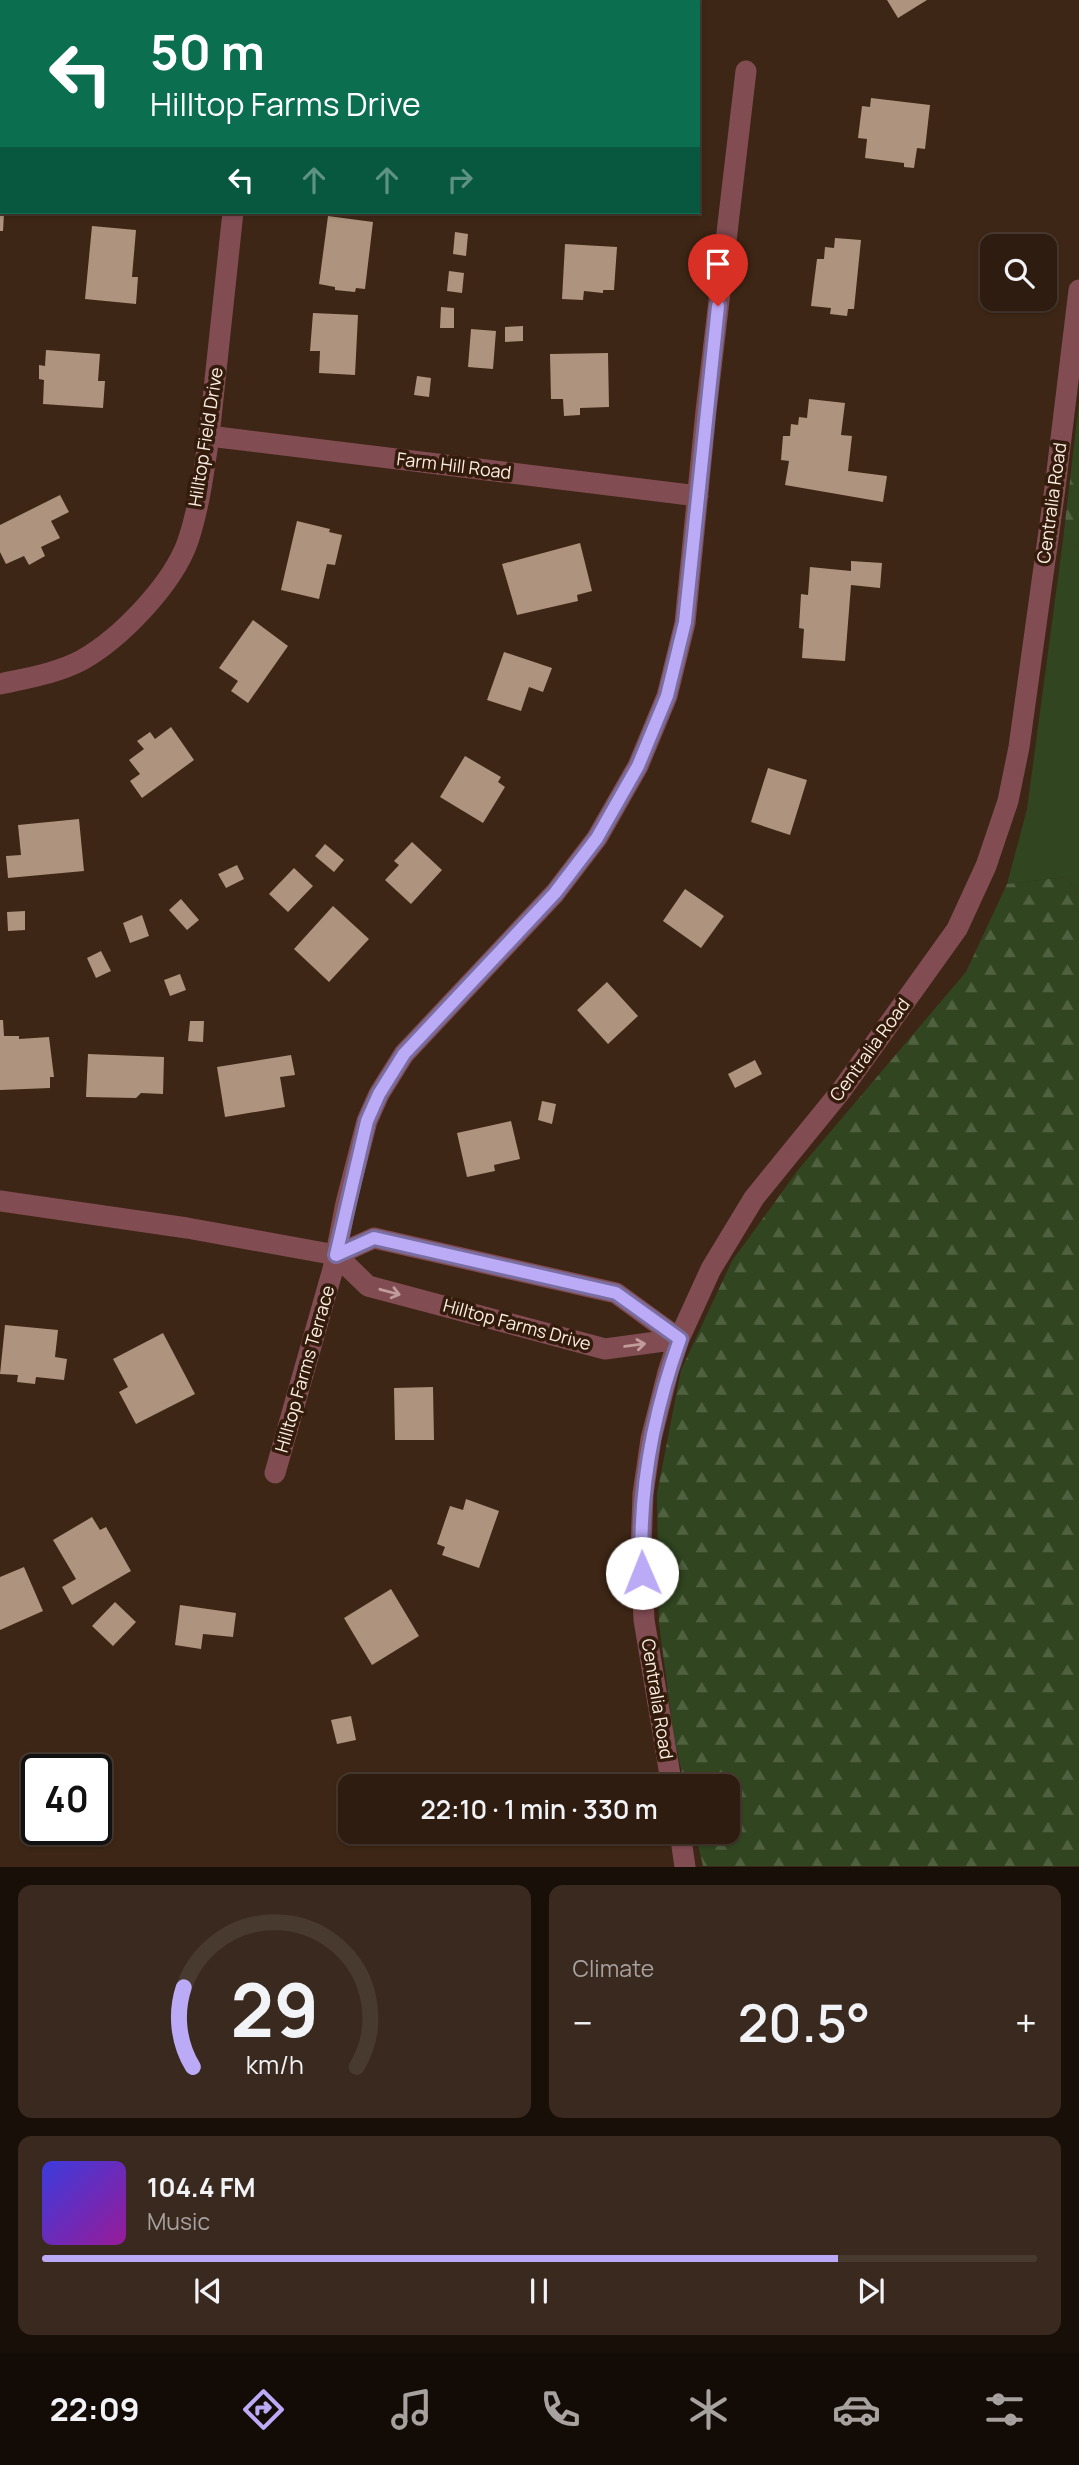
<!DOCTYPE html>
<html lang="en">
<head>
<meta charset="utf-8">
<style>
  :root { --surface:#2e1c10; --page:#3a291e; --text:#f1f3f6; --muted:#a7a19f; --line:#493a30; --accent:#bbaaf6 }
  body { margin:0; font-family:Manrope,sans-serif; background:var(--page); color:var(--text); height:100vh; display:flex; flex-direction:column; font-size:26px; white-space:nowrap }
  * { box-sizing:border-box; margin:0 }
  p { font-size:23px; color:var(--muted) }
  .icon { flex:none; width:38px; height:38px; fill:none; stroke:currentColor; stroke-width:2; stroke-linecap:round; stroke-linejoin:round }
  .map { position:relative; height:1867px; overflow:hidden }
  .details { display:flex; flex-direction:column; gap:18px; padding:18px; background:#190f09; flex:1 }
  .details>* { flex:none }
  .hud { position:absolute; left:0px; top:0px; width:700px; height:214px; box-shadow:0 2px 5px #0004,0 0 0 2px var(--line); background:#0b6e4f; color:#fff; overflow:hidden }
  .tools { position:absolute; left:980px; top:234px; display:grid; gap:14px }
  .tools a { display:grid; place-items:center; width:77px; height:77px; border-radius:14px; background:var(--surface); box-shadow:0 2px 5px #0004,0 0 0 2px var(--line); font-size:35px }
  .speed { position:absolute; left:21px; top:1754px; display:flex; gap:14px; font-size:35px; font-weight:700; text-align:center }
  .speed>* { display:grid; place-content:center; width:91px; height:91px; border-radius:50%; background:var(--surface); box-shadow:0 2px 5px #0004,0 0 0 2px var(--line); line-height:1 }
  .speed .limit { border:4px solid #111; border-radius:10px; background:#fff; color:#111 }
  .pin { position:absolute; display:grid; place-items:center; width:60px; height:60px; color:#fff; margin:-72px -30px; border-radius:50% 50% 50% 0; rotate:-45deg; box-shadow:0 0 7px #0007 }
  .pin .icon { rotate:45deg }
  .me { position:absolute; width:77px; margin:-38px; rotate:359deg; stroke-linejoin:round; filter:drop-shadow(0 0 5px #0008) }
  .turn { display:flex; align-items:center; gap:24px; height:147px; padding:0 35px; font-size:32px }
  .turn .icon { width:91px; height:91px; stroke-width:2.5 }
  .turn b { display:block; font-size:49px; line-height:60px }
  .lanes { display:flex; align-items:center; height:66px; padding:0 35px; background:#0003; justify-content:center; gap:35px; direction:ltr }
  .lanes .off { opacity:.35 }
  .big { font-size:52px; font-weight:600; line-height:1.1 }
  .details .widget { flex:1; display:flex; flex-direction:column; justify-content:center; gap:10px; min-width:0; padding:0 24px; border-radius:14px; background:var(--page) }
  .details .dial { align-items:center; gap:0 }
  .dial svg { height:182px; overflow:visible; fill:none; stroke:var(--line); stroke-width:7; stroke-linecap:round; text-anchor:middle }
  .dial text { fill:var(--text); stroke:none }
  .song { display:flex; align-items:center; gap:21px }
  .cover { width:84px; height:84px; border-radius:10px; background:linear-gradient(135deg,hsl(240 70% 55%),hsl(300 70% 35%)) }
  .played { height:7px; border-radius:4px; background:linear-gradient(90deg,var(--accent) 80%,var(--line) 80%) }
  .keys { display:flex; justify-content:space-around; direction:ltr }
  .heat { display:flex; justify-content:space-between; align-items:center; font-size:38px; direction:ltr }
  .details .tiles { flex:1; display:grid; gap:18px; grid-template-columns:1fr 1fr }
  .widget:last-child { grid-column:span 2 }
  .trip { position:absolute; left:338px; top:1774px; width:402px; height:70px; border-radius:14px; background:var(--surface); box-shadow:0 2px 5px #0004,0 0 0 2px var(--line); font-weight:600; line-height:70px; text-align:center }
  .tabs { display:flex; height:112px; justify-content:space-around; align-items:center; background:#120b06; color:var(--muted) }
  .tabs .icon { width:49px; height:49px }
  .tabs .current { color:var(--accent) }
  .tabs b { font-size:32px; color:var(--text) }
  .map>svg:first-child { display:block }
  .grass { fill:#314620 }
  .forest { fill:url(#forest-firs) }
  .building { fill:#ae947e }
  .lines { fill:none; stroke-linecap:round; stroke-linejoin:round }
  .minor { stroke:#824c53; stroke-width:21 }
  .oneway { stroke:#c09d9b }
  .route-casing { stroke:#7a6ea0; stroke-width:18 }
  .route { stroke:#bbaaf6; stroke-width:12 }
  .labels { text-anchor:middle; stroke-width:7; stroke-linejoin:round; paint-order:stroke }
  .street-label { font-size:18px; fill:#feeee3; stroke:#331c0b }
</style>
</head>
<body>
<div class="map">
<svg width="1079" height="1867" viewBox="0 0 1079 1867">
  <defs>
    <pattern id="forest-firs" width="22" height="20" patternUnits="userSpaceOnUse" patternTransform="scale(1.75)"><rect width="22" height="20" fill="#314620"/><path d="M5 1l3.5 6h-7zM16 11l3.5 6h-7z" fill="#506140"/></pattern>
  </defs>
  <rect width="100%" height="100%" fill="#3d2615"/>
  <path class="grass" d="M1063 540 1079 546V894L1066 877 1007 884 1027 809Z"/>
  <path class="forest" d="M1079 403V546L1063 540Z
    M1066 877 1079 894V1866H703L695 1832H728V1787H685L674 1737 659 1623 657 1494 681 1370 732 1261 798 1170 966 972 1007 884Z"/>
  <path class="building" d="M887 0H927L898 18Z
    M871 98 930 105 925 149 917 148 914 168 904 167V163L865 158 867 139 858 138 862 106 870 107Z
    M0 214H4L3 231H0Z
    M328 216 373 222 365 289 356 288 355 292 335 290V287L319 284Z
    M92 226 136 230 132 277H138L136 304 85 299Z
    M455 232 468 234 466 256 453 254Z
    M835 238 861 240 854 309H848L847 316 830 314 831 308 811 306 817 259H824L825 247 834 248Z
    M565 244 617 247 614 290H603V293L584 291 583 300 562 299Z
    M449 271 464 273 462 293 447 291Z
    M441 307 454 308V328H440Z
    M313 313 358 315 355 375 319 373 320 351H310Z
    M523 326V341L505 342V327Z
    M471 329 496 331 493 369 468 367Z
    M46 350 100 354 98 381H105L103 408 43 404 44 380 39 379V365L45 366Z
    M608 353 609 407 580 408V415L564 416 563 399H551L550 354Z
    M417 376 431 378 429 397 414 395Z
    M809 399 845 403 841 435 852 436 848 471 887 476 883 502 785 485 789 461 781 460 783 436H790L791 424 798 425 799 417 807 418Z
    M60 495 69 512 51 521 60 538 41 547 45 556 29 565 24 556 6 564 0 552V525Z
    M297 521 330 529 329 532 342 535 335 565 327 564 319 599 281 590Z
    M580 543 592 591 577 595 578 601 517 615 502 564Z
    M851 561 882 563 880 588 851 585 845 661 802 658 804 629 799 628 801 594 808 595 810 567 851 571Z
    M253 620 288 646 248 703 231 691 238 681 219 668Z
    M504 652 552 668 543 692 529 687 521 711 487 700Z
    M171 727 194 760 142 798 130 781 140 774 129 760 144 749 137 741 150 732 155 739Z
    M465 756 501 777 498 782 505 787 483 823 440 797Z
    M768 768 807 780 790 835 751 822Z
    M79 819 84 871 8 878 6 856 21 855 18 825Z
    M412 842 442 870 411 904 385 880 399 865 394 861Z
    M325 844 344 860 334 872 315 856Z
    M237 865 244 879 226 888 218 874Z
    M294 868 313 886 288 912 269 894Z
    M685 889 724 916 701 948 663 921Z
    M181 899 199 920 187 930 169 910Z
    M333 906 369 939 329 982 294 949Z
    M25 911V930L8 931 7 912Z
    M142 915 149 936 130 943 123 923Z
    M101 951 111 971 96 978 87 958Z
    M180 974 186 990 170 996 164 980Z
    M607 982 638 1016 608 1044 577 1010Z
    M0 1020H3L4 1036H19V1039L49 1037 54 1077H50V1088L0 1090Z
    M190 1021H204L203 1042 188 1041Z
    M88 1054 164 1057 163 1094 141 1093 136 1098 86 1097Z
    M291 1055 295 1075 280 1077 285 1107 225 1117 217 1067Z
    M755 1060 762 1074 735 1088 728 1074Z
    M542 1101 556 1104 552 1124 538 1120Z
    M511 1121 520 1159 494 1165 495 1171 467 1177 457 1133Z
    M5 1325 58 1330 55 1357 67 1359 64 1380 36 1377 35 1384 17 1382 18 1375 0 1374Z
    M163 1333 195 1394 136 1424 119 1392 128 1387 113 1359Z
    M433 1387 434 1440H395L394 1388Z
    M466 1499 499 1511 479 1568 442 1555 445 1547 437 1544 450 1506 463 1510Z
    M92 1517 100 1530 106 1527 131 1571 72 1605 62 1587 76 1579 53 1540Z
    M24 1567 43 1611 0 1630V1577Z
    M391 1589 419 1636 372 1665 344 1618Z
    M115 1602 136 1622 113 1646 92 1626Z
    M180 1605 236 1613 233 1637 203 1634 201 1649 175 1645Z
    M351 1716 356 1740 337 1744 331 1720Z"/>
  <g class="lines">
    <path class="minor" d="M256 2V0
      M209 436 698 496
      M0 684C27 678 58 673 82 660 121 638 173 584 188 541 199 508 204 471 209 436L233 212
      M0 1201 187 1228 336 1255 374 1238 616 1293 679 1339
      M336 1255 368 1286 605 1349 679 1339
      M275 1473 333 1269 346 1203 367 1121 379 1094 404 1054 555 893 597 838 638 766 667 696 685 623 706 411 746 71
      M672 1787 644 1620 641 1550 643 1494 651 1439 668 1372 679 1339 711 1269 754 1198 841 1091 957 929 986 866 1008 801 1019 747 1055 488 1079 290
      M680 1832 685 1867"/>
  </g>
  <defs><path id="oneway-shaft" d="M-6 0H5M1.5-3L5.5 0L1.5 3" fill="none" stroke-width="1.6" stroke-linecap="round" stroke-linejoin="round" transform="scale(1.75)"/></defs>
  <g class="oneway">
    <use href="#oneway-shaft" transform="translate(390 1292) rotate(15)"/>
    <use href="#oneway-shaft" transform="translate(635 1345) rotate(-8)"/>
  </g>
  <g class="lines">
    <g class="route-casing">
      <path id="route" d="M642 1573C638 1493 653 1414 680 1339L616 1293 374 1238 336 1255 367 1121 379 1094 404 1054 555 893 597 838 638 766 667 696 685 622 718 306"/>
    </g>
    <use href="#route" class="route"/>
  </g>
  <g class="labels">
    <g class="street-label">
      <text transform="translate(206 437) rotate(-81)" y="6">Hilltop Field Drive</text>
      <text transform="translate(454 466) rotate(7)" y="6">Farm Hill Road</text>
      <text transform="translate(1052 503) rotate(-82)" y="6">Centralia Road</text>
      <text transform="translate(870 1050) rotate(-54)" y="6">Centralia Road</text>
      <text transform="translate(517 1325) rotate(15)" y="6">Hilltop Farms Drive</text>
      <text transform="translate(305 1369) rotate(-74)" y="6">Hilltop Farms Terrace</text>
      <text transform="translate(657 1699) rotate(81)" y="6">Centralia Road</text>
    </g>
  </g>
</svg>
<div class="tools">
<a><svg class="icon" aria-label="search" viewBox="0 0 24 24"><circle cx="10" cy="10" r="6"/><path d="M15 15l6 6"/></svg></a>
</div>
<div class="speed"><div class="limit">40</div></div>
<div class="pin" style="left:718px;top:306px;background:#d93025"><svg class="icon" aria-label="arrive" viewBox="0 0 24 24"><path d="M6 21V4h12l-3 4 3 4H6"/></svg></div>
<svg class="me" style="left:642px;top:1573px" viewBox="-20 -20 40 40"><circle r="19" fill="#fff"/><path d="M0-13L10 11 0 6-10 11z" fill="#bbaaf6"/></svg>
<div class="trip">22:10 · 1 min · 330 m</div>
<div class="hud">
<div class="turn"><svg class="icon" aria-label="left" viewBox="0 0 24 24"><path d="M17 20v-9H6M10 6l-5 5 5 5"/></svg><div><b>50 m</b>Hilltop Farms Drive</div></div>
<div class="lanes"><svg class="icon" aria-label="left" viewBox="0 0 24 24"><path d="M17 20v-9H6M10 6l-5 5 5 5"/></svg><svg class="icon off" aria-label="ahead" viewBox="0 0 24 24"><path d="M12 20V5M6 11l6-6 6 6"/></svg><svg class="icon off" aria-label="ahead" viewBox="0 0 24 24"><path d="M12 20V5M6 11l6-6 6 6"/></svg><svg class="icon off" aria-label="right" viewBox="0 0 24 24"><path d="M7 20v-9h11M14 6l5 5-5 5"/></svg></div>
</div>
</div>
<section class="details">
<div class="tiles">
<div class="widget dial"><svg viewBox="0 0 100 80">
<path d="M14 69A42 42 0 1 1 86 69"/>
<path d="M14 69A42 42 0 0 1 10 34" stroke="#bbaaf6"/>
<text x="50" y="56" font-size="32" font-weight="700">29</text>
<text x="50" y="72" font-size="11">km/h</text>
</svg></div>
<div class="widget"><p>Climate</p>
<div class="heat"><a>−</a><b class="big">20.5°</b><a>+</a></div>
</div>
<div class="widget">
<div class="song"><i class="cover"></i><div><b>104.4 FM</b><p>Music</p></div></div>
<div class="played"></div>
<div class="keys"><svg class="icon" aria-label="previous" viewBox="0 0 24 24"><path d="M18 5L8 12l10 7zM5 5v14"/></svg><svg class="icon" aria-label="pause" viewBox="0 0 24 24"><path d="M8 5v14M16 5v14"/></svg><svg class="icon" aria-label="next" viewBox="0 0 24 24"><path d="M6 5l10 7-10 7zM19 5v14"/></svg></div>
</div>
</div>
</section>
<nav class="tabs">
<b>22:09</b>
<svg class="icon current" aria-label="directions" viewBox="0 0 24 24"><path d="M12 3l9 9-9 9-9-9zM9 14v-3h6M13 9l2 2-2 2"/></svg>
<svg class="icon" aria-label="music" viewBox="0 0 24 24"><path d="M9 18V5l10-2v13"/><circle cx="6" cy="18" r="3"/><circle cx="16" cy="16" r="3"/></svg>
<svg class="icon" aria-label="phone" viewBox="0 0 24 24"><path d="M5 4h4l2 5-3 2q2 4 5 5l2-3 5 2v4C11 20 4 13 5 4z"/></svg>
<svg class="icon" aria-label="climate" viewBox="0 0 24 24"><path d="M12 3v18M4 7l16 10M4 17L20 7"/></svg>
<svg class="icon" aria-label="car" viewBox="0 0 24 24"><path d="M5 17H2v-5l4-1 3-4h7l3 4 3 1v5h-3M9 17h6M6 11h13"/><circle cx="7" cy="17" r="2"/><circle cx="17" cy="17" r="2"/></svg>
<svg class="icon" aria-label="filters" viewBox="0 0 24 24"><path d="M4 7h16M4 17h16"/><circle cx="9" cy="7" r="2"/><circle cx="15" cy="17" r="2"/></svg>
</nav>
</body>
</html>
